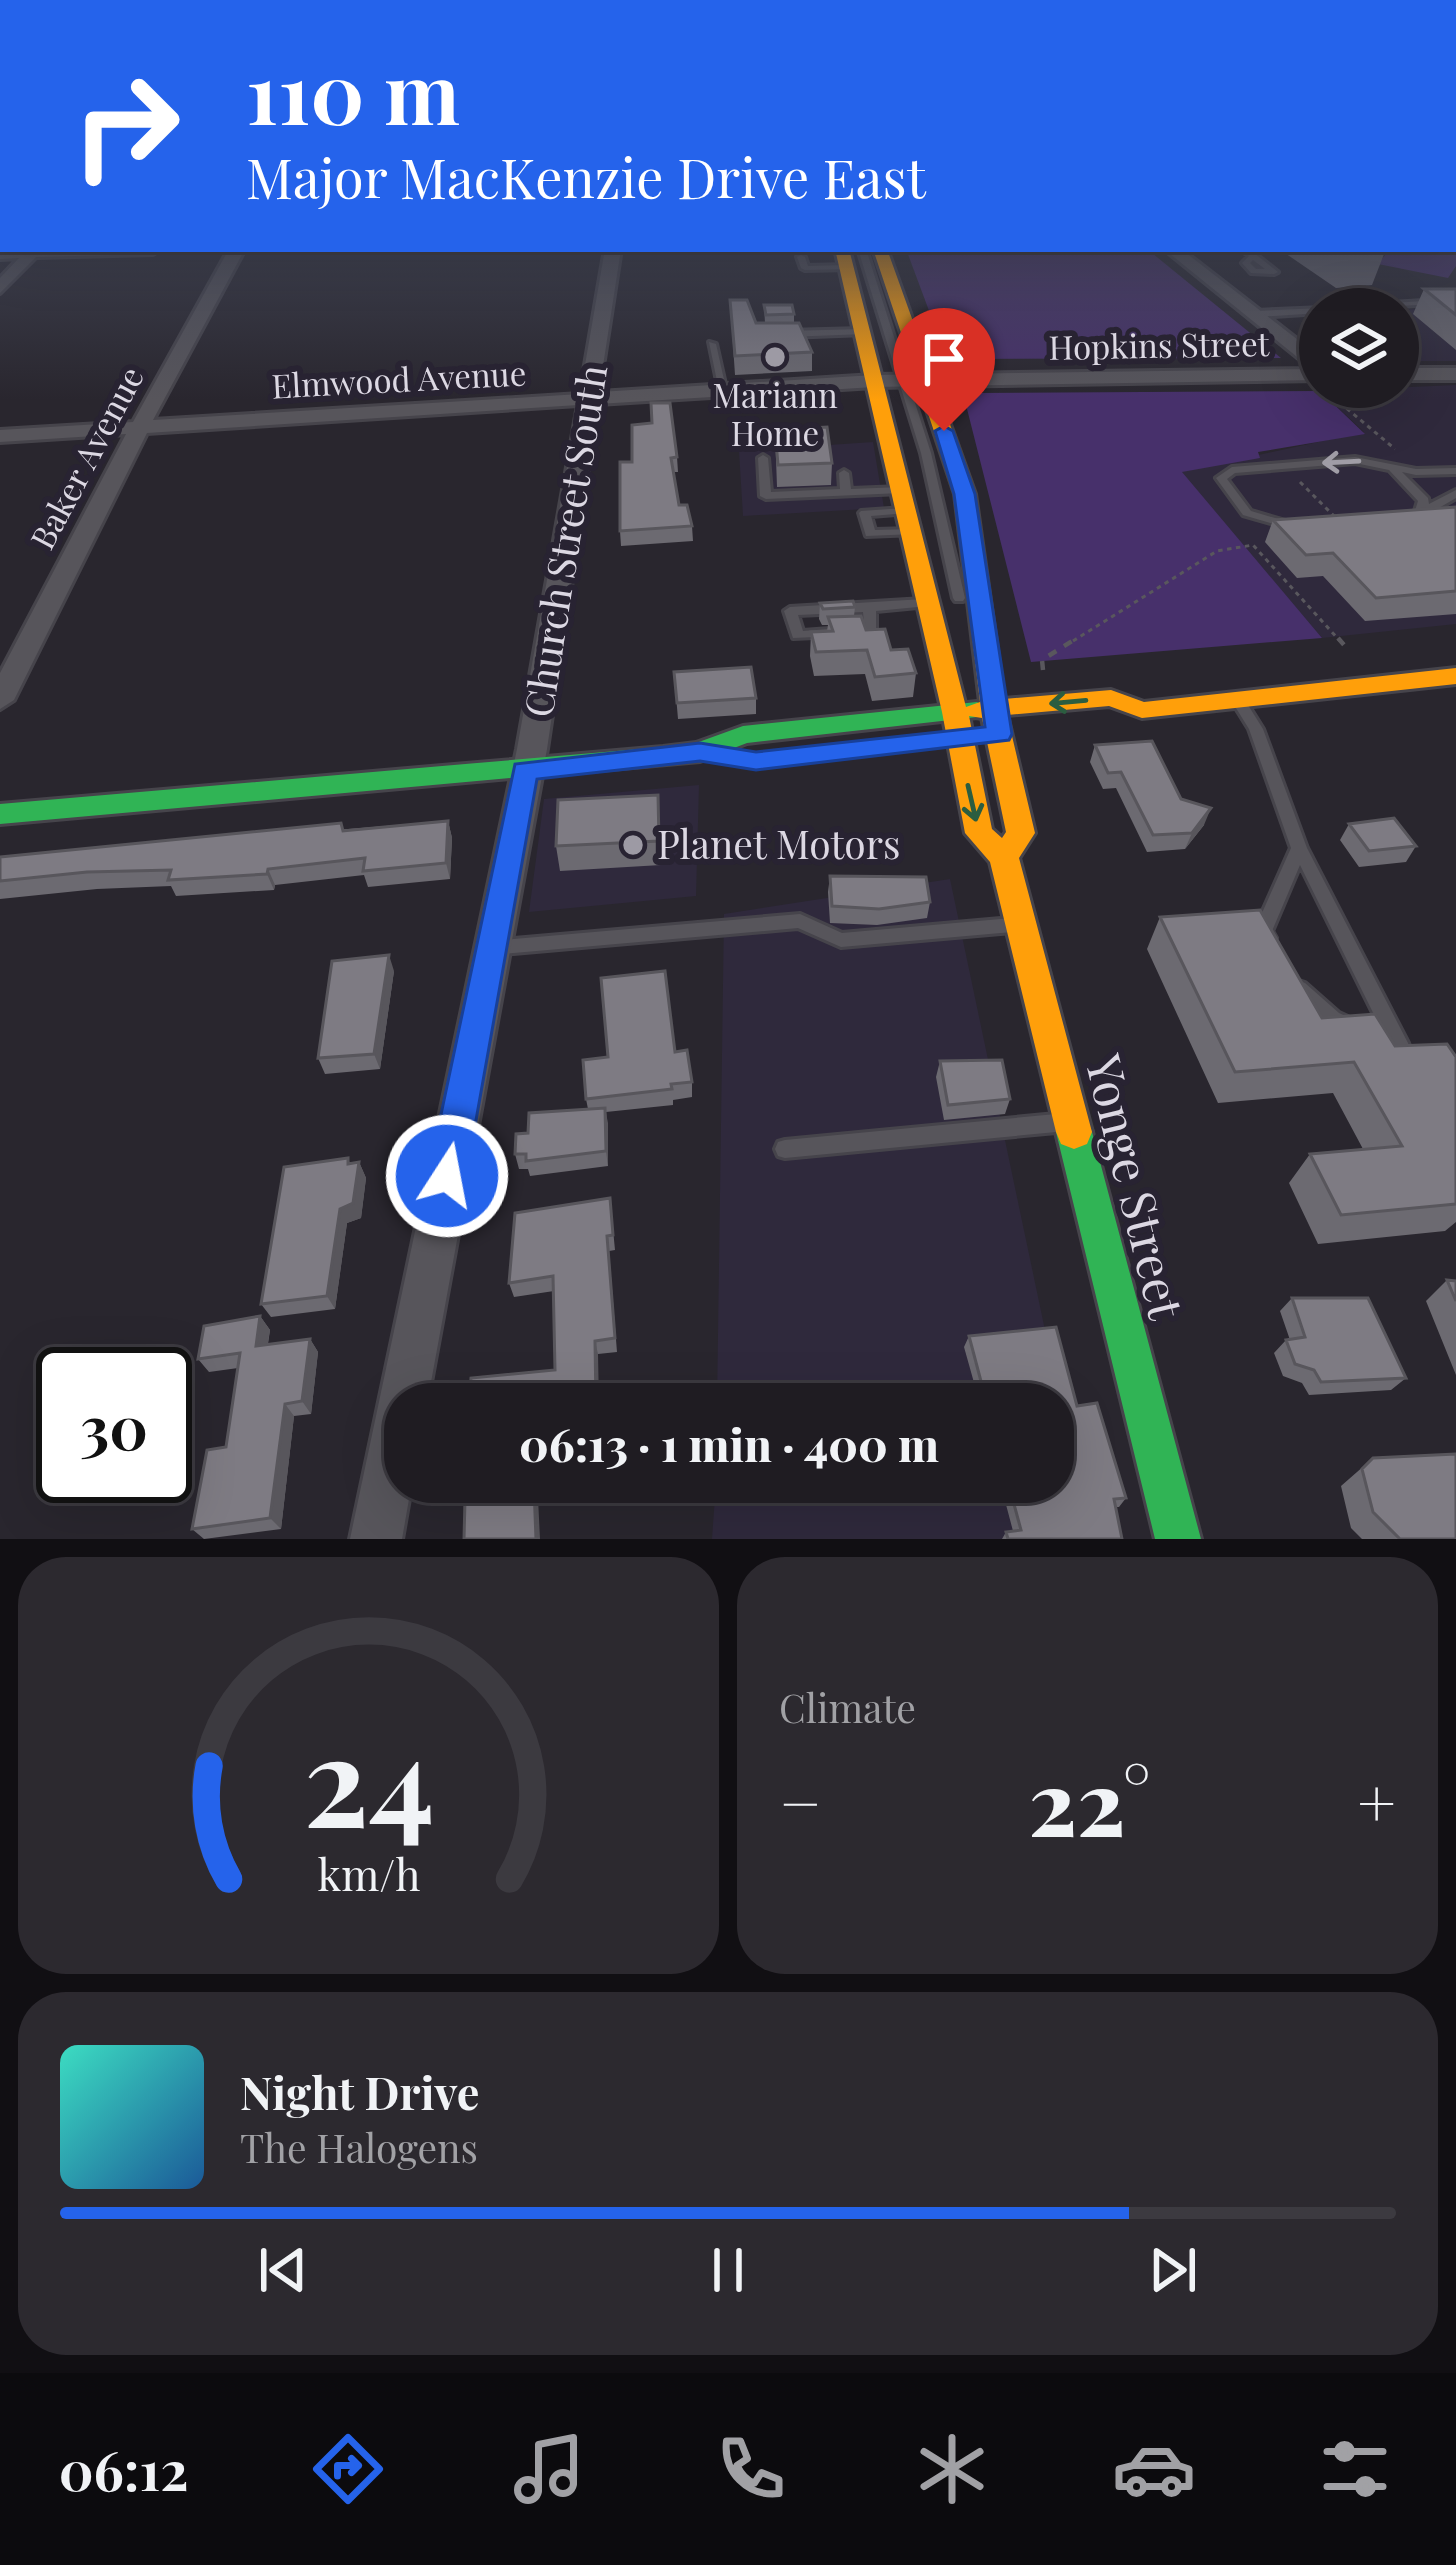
<!DOCTYPE html>
<html lang="en">
<head>
<meta charset="utf-8">
<style>
  :root { --surface:#1f1c22; --page:#2c292f; --text:#f1f3f6; --muted:#a1a1a5; --line:#3c3a40; --accent:#2563eb }
  body { margin:0; font-family:"Playfair Display",serif; background:var(--page); color:var(--text); height:100vh; display:flex; flex-direction:column; font-size:45px; white-space:nowrap }
  * { box-sizing:border-box; margin:0 }
  p { font-size:39px; color:var(--muted) }
  .icon { flex:none; width:66px; height:66px; fill:none; stroke:currentColor; stroke-width:2; stroke-linecap:round; stroke-linejoin:round }
  .map { position:relative; height:1539px; overflow:hidden }
  .details { display:flex; flex-direction:column; gap:18px; padding:18px; background:#110f13; flex:1 }
  .details>* { flex:none }
  .hud { position:absolute; left:0px; top:0px; width:1458px; height:252px; box-shadow:0 12px 48px #0002,0 0 0 3px var(--line); background:#2563eb; color:#fff; overflow:hidden }
  .fabs { position:absolute; left:1299px; top:288px; display:grid; gap:24px }
  .fabs a { display:grid; place-items:center; width:120px; height:120px; border-radius:50%; background:var(--surface); box-shadow:0 12px 48px #0002,0 0 0 3px var(--line); font-size:60px }
  .speed { position:absolute; left:36px; top:1347px; display:flex; gap:24px; font-size:60px; font-weight:700; text-align:center }
  .speed>* { display:grid; place-content:center; width:156px; height:156px; border-radius:50%; background:var(--surface); box-shadow:0 12px 48px #0002,0 0 0 3px var(--line); line-height:1 }
  .speed .limit { border:6px solid #111; border-radius:18px; background:#fff; color:#111 }
  .pin { position:absolute; display:grid; place-items:center; width:102px; height:102px; color:#fff; margin:-123px -51px; border-radius:50% 50% 50% 0; rotate:-45deg; box-shadow:0 0 12px #0007 }
  .pin .icon { rotate:45deg }
  .me { position:absolute; width:132px; margin:-66px; rotate:11deg; stroke-linejoin:round; filter:drop-shadow(0 0 9px #0008) }
  .turn { display:flex; align-items:center; gap:42px; height:252px; padding:0 48px; font-size:54px }
  .turn .icon { width:156px; height:156px; stroke-width:2.5 }
  .turn b { display:block; font-size:84px; line-height:102px }
  .big { font-size:90px; font-weight:800; line-height:1.1 }
  .details .tile { flex:1; display:flex; flex-direction:column; justify-content:center; gap:18px; min-width:0; padding:0 42px; border-radius:48px; background:var(--page) }
  .details .dial { align-items:center; gap:0 }
  .dial svg { height:312px; overflow:visible; fill:none; stroke:var(--line); stroke-width:7; stroke-linecap:round; text-anchor:middle }
  .dial text { fill:var(--text); stroke:none }
  .song { display:flex; align-items:center; gap:36px }
  .cover { width:144px; height:144px; border-radius:18px; background:linear-gradient(135deg,hsl(170 70% 55%),hsl(210 70% 35%)) }
  .played { height:12px; border-radius:6px; background:linear-gradient(90deg,var(--accent) 80%,var(--line) 80%) }
  .keys { display:flex; justify-content:space-around; direction:ltr }
  .heat { display:flex; justify-content:space-between; align-items:center; font-size:66px; direction:ltr }
  .details .tiles { flex:1; display:grid; gap:18px; grid-template-columns:1fr 1fr }
  .tile:last-child { grid-column:span 2 }
  .trip { position:absolute; left:384px; top:1383px; width:690px; height:120px; border-radius:48px; background:var(--surface); box-shadow:0 12px 48px #0002,0 0 0 3px var(--line); font-weight:800; line-height:120px; text-align:center }
  .tab-bar { display:flex; height:192px; justify-content:space-around; align-items:center; background:#0c0b0e; color:var(--muted) }
  .tab-bar .icon { width:84px; height:84px }
  .tab-bar .on { color:var(--accent) }
  .tab-bar b { font-size:54px; color:var(--text) }
  .map>svg:first-child { display:block }
  .built { fill:#2f293c }
  .green { fill:#47306b }
  .lines { fill:none; stroke-linecap:round; stroke-linejoin:round }
  .lane-casing { stroke:#46444b; stroke-width:6 }
  .street-casing { stroke:#46444b; stroke-width:6 }
  .fast-casing { stroke:#46444b; stroke-width:6 }
  .slow-casing { stroke:#46444b; stroke-width:6 }
  .path-far1 { stroke:#59575d; stroke-width:3; stroke-dasharray:4.5 4.5; stroke-linecap:butt }
  .path { stroke:#59575d; stroke-width:4.5; stroke-dasharray:9 9; stroke-linecap:butt }
  .lane { fill:#57555b; fill-rule:evenodd }
  .street { fill:#57555b; fill-rule:evenodd }
  .fast { fill:#30b455; fill-rule:evenodd }
  .slow { fill:#ff9f0a; fill-rule:evenodd }
  .wall { fill:#6c6a71 }
  .shaded-wall { fill:#58565c }
  .building { fill:#7e7b83; stroke:#58565c; stroke-width:3 }
  .oneway { stroke:#a09da6 }
  .oneway2 { stroke:#2b5d40 }
  .route { fill:#2563eb; stroke:#184099; stroke-width:3 }
  .poi-dot { fill:#9d9aa4; stroke:#282332; stroke-width:4.5 }
  .labels { text-anchor:middle; stroke-width:12; stroke-linejoin:round; paint-order:stroke }
  .far-street-label { font-size:33px; fill:#dcd8e3; stroke:#282332 }
  .far-poi-label { font-size:33px; fill:#dcd8e3; stroke:#282332 }
  .street-label { font-size:39px; fill:#dcd8e3; stroke:#282332 }
  .poi-label { font-size:39px; fill:#dcd8e3; stroke:#282332; text-anchor:start }
  .near-street-label { font-size:48px; fill:#dcd8e3; stroke:#282332 }
</style>
</head>
<body>
<div class="map">
<svg width="1456" height="1539" viewBox="0 0 1456 1539">
  <rect width="100%" height="100%" fill="#29262e"/>
  <path class="built" d="M1456 307V361H1398V310Z
    M1456 385V624L1322 638 1181 472 1364 432 1320 391Z
    M873 442 884 508 743 516 739 451Z
    M699 785 696 896 529 912 544 799Z
    M950 879 1089 1539H712L716 1482H1053V1404H717L724 914Z"/>
  <path class="green" d="M906 249H1147L1281 358 947 359Z
    M1390 249 1456 255V266L1448 278 1378 264Z
    M1320 391 1365 434 1258 452 1260 458 1182 472 1322 638 1031 662 965 401 977 393Z"/>
  <g class="lines">
    <g class="lane-casing">
      <path id="lane" d="M858 249H866L931 453 965 598 963 601H955L953 598 921 453Z
        M1240 249H1249L1278 272 1274 274 1251 273 1242 263 1249 256ZM1253 260 1265 269H1256L1250 263Z
        M801 255 805 257 808 266 847 265 851 267 847 269 805 270 801 268 797 257Z
        M1456 299V303L1339 309 1343 306Z
        M1323 308 1320 309V313L1256 317 1252 314 1256 311Z
        M862 329 866 332 865 334 787 337 783 334 787 331Z
        M709 342 716 344 727 393 719 391Z
        M763 455 768 458 771 492 840 489 839 473 844 470 849 473 851 489 901 487 907 490 901 493 766 499 760 496 758 458Z
        M1355 457 1416 469 1456 468V474L1416 475 1402 472 1428 498 1429 504 1456 490V498L1425 516H1416L1414 514 1418 501 1389 470 1355 463 1235 473 1227 479 1251 511 1292 523 1294 525 1288 528 1243 515 1216 478 1232 467Z
        M904 508 908 509V513L871 516 875 530 911 529 915 530V534L866 536 859 513 861 511Z
        M924 599 928 600V606L876 611V628L858 635 793 638 784 611 790 607ZM863 612 864 623 856 627 803 631 798 615Z
        M1238 696 1243 697 1263 729 1307 848 1408 1043 1410 1049 1408 1055 1401 1057 1394 1055 1300 865 1272 931 1276 938 1273 943 1267 945 1261 943 1254 931 1291 848 1249 729 1231 700Z
        M800 914 842 933 1012 918 1018 920 1021 925 1018 930 1012 932 841 947 798 928 492 955 486 953 483 948 486 943 492 941Z
        M1299 981 1305 983 1339 1013 1352 1019 1354 1025 1352 1031 1345 1033 1325 1025 1293 993 1290 988 1293 983Z
        M1056 1114 1063 1117 1066 1123 1063 1129 1056 1132 785 1158 778 1156 775 1149 778 1142 785 1140Z"/>
    </g>
    <g class="street-casing">
      <path id="street" d="M0 189H3V197H0Z
        M0 249H161L153 254 36 257 0 293V278L19 258 0 259Z
        M229 249H245L153 420 580 394 605 249H621L599 392 874 375 1312 369 1164 249H1181L1320 357V380L874 387 598 404 547 749 427 1404H405V1482H412L402 1539H350L517 749 578 405 147 433 14 700 0 709V673L126 434 0 442V430L133 422Z
        M1398 368H1456V380H1398Z"/>
    </g>
    <g class="fast-casing">
      <path id="fast" d="M977 702 990 710 986 716 747 743 700 761 0 824V804L663 747 696 743 743 726Z
        M1074 1115 1087 1120 1092 1132 1201 1539H1155L1056 1132 1061 1120Z"/>
    </g>
    <g class="slow-casing">
      <path id="slow" d="M835 249H849L966 707 980 702 955 494 873 249H887L975 494 1004 699 1111 690 1144 702 1456 668V684L1142 718 1109 706 1007 715 1035 833 1019 858 1092 1132 1087 1144 1074 1149 1061 1144 1056 1132 990 862 965 833 942 712ZM969 716 982 718 1006 832 1002 838 992 829Z"/>
    </g>
    <path class="path-far1" d="M1326 391 1395 449
      M1300 482 1334 516
      M1073 641 1217 551 1253 545 1340 641"/>
    <path class="path" d="M1338 638 1344 645
      M1043 670 1042 660 1077 638"/>
    <use href="#lane" class="lane"/>
    <use href="#street" class="street"/>
    <use href="#fast" class="fast"/>
    <use href="#slow" class="slow"/>
  </g>
  <path class="wall" d="M1279 249H1386L1372 285 1336 288Z
    M1424 289H1456V350L1413 314Z
    M730 300 756 323H765L764 305 794 314V323L812 352V371L735 375Z
    M775 430 832 463 831 485 777 487Z
    M677 457 678 472H674L679 505 692 526 693 541 621 546 620 531 632 462Z
    M1456 507V614L1365 621 1323 576 1297 578 1265 542 1273 520Z
    M820 603 855 607 854 616 866 630 891 650 916 673 913 697 872 701 865 674 814 676 810 656 811 632 827 631 828 625H822L819 619Z
    M674 672 756 698V714L678 719Z
    M1095 745 1181 799 1204 825 1185 849 1147 852 1116 788 1103 789 1090 762Z
    M658 795 661 865 560 871 556 846Z
    M448 821 452 838 450 879 368 887 364 875 275 885 274 890 176 896 171 886 97 889 0 899V857Z
    M1349 824 1416 846 1406 862 1359 867 1340 840Z
    M830 876 930 902 927 918 877 925 830 923 828 892Z
    M1160 917 1322 1018 1395 1046 1456 1057V1222L1445 1231 1318 1244 1289 1183 1310 1154 1363 1149 1333 1093 1218 1103 1147 949Z
    M394 971 380 1069 325 1074 318 1058Z
    M675 1052 692 1082V1097L673 1100V1105L606 1112 608 1166 530 1176 528 1169H519L515 1154 528 1133 588 1109 586 1099Z
    M940 1061 1010 1099 1005 1114 944 1120 936 1077Z
    M348 1158 350 1164 359 1162 366 1178 361 1218 347 1223 335 1309 271 1317 261 1304Z
    M610 1198 615 1250 609 1251 617 1352 598 1354 555 1370 554 1291 514 1297 509 1283Z
    M1447 1280 1456 1281V1375L1426 1301Z
    M1292 1298 1406 1378 1391 1390 1309 1395 1302 1383 1283 1376 1274 1353 1286 1340H1290L1280 1311Z
    M260 1316 270 1330 268 1344 310 1339 318 1352 311 1414 294 1416 281 1529 204 1539 192 1529 226 1447 238 1368 209 1372 198 1359Z
    M969 1336 1077 1406 1126 1498 1119 1507H1116L1122 1539H1002L1006 1532 1013 1531 1000 1482H1053V1404H980L964 1347Z
    M1373 1458 1456 1539H1362L1351 1528 1341 1486Z"/>
  <path class="shaded-wall" d="M1211 808 1204 825 1185 849 1192 833Z
    M448 821 452 838 450 879 446 863Z
    M268 869 275 885 274 890 267 874Z
    M389 955 394 971 380 1069 374 1054Z
    M605 1108 608 1123V1166L606 1151Z
    M359 1162 366 1178 361 1218 347 1223 335 1309 327 1296 340 1209Z
    M260 1316 270 1330 265 1359 256 1346Z
    M310 1339 318 1352 311 1414 302 1401Z
    M595 1341 598 1354 599 1404H596Z
    M285 1404 294 1416 281 1529 270 1518Z
    M534 1487 538 1498 540 1539H536Z"/>
  <path class="building" d="M1424 289H1456V315Z
    M730 300H747L756 323H799L812 352 735 356Z
    M764 305H792L794 314 766 315Z
    M651 403H670L677 457 671 458 679 505H687L692 526 620 531V462H632V425L652 423Z
    M827 427 832 463 778 465 775 430Z
    M1456 507V591L1376 598 1333 553 1306 555 1273 520Z
    M853 601 855 607 823 609 820 603Z
    M861 616 866 630 885 629 891 650 908 649 916 673 875 677 867 650 816 652 811 632 833 631 828 617Z
    M751 667 756 698 677 703 674 672Z
    M1152 741 1181 799 1211 808 1192 833 1153 835 1121 772 1108 773 1095 745Z
    M658 795 659 841 556 846 558 800Z
    M1394 818 1416 846 1369 851 1349 824Z
    M448 821 446 863 363 871 365 858 268 869 267 874 168 880 171 870 87 872 0 881V857L341 823 343 831Z
    M830 876 926 877 930 902 879 909 832 906Z
    M1260 910 1322 1018 1375 1014 1395 1046 1447 1044 1456 1057V1204L1341 1215 1310 1154 1402 1146 1354 1062 1235 1072 1160 917Z
    M389 955 374 1054 318 1058 332 961Z
    M665 971 675 1052 687 1050 692 1082 671 1084 672 1089 586 1099 583 1060 608 1057 601 978Z
    M1002 1060 1010 1099 948 1105 940 1061Z
    M605 1108 606 1151 526 1161V1154H515L516 1134 528 1133 529 1113Z
    M348 1158V1164L359 1162 353 1203 340 1209 327 1296 261 1304 284 1167Z
    M610 1198 613 1235 607 1236 615 1338 595 1341 596 1404H469L471 1378 555 1370 553 1276 509 1283 515 1213Z
    M1447 1280 1456 1281V1301Z
    M1292 1298H1368L1406 1378 1321 1382 1314 1370 1295 1364 1286 1340 1305 1337Z
    M260 1316 256 1346 310 1339 302 1401 285 1404 270 1518 192 1529 207 1450 226 1447 240 1353 198 1359 204 1326Z
    M1056 1327 1077 1406 1097 1403 1126 1498 1114 1499 1122 1539H1008L1006 1532 1021 1530 1008 1482H1053V1404H987L969 1336Z
    M1456 1454V1539H1400L1373 1512 1362 1469 1373 1458Z
    M534 1487 536 1539H464L465 1499Z"/>
  <defs><path id="oneway-shaft" d="M-6 0H5M1.5-3L5.5 0L1.5 3" fill="none" stroke-width="1.6" stroke-linecap="round" stroke-linejoin="round" transform="scale(3)"/></defs>
  <use class="oneway" href="#oneway-shaft" transform="translate(1341 462) rotate(177)"/>
  <g class="oneway2">
    <use href="#oneway-shaft" transform="translate(1068 702) rotate(175)"/>
    <use href="#oneway-shaft" transform="translate(972 803) rotate(77)"/>
  </g>
  <linearGradient id="sky" x2="0" y2="1"><stop stop-color="#171519"/><stop offset="0.46" stop-color="#434757"/><stop offset="1" stop-color="#434757" stop-opacity="0"/></linearGradient>
  <rect width="1456" height="400" fill="url(#sky)"/>
  <path class="route" d="M944 426 953 431 975 494 1012 734 1009 740 756 770 700 761 537 779 466 1176 460 1188 447 1194 434 1188 428 1176 515 764 700 743 756 752 985 727 954 494 935 431Z"/>
  <g class="poi-dot">
    <circle cx="775" cy="357" r="12"/>
    <circle cx="633" cy="845" r="12"/>
  </g>
  <g class="labels">
    <g class="far-street-label">
      <text transform="translate(1159 346) rotate(-1)" y="12">Hopkins Street</text>
      <text transform="translate(399 380) rotate(-3)" y="12">Elmwood Avenue</text>
      <text transform="translate(87 458) rotate(-62)" y="12">Baker Avenue</text>
    </g>
    <g class="far-poi-label">
      <text x="775" y="408">Mariann<tspan x="775" dy="38">Home</tspan></text>
    </g>
    <g class="street-label">
      <text transform="translate(566 541) rotate(-81)" y="14">Church Street South</text>
    </g>
    <g class="poi-label">
      <text x="657" y="859">Planet Motors</text>
    </g>
    <g class="near-street-label">
      <text transform="translate(1134 1187) rotate(76)" y="17">Yonge Street</text>
    </g>
  </g>
</svg>
<div class="fabs">
<a><svg class="icon" aria-label="layers" viewBox="0 0 24 24"><path d="M12 4l9 5-9 5-9-5zM3 14l9 5 9-5"/></svg></a>
</div>
<div class="speed"><div class="limit">30</div></div>
<div class="pin" style="left:944px;top:431px;background:#d93025"><svg class="icon" aria-label="arrive" viewBox="0 0 24 24"><path d="M6 21V4h12l-3 4 3 4H6"/></svg></div>
<svg class="me" style="left:447px;top:1176px" viewBox="-20 -20 40 40"><circle r="17" fill="#2563eb" stroke="#fff" stroke-width="3"/><path d="M0-11L8 9 0 5-8 9z" fill="#fff"/></svg>
<div class="trip">06:13 · 1 min · 400 m</div>
<div class="hud">
<div class="turn"><svg class="icon" aria-label="right" viewBox="0 0 24 24"><path d="M7 20v-9h11M14 6l5 5-5 5"/></svg><div><b>110 m</b>Major MacKenzie Drive East</div></div>
</div>
</div>
<section class="details">
<div class="tiles">
<div class="tile dial"><svg viewBox="0 0 100 80">
<path d="M14 69A42 42 0 1 1 86 69"/>
<path d="M14 69A42 42 0 0 1 9 40" stroke="#2563eb"/>
<text x="50" y="56" font-size="32" font-weight="700">24</text>
<text x="50" y="72" font-size="11">km/h</text>
</svg></div>
<div class="tile"><p>Climate</p>
<div class="heat"><a>−</a><b class="big">22°</b><a>+</a></div>
</div>
<div class="tile">
<div class="song"><i class="cover"></i><div><b>Night Drive</b><p>The Halogens</p></div></div>
<div class="played"></div>
<div class="keys"><svg class="icon" aria-label="previous" viewBox="0 0 24 24"><path d="M18 5L8 12l10 7zM5 5v14"/></svg><svg class="icon" aria-label="pause" viewBox="0 0 24 24"><path d="M8 5v14M16 5v14"/></svg><svg class="icon" aria-label="next" viewBox="0 0 24 24"><path d="M6 5l10 7-10 7zM19 5v14"/></svg></div>
</div>
</div>
</section>
<nav class="tab-bar">
<b>06:12</b>
<svg class="icon on" aria-label="directions" viewBox="0 0 24 24"><path d="M12 3l9 9-9 9-9-9zM9 14v-3h6M13 9l2 2-2 2"/></svg>
<svg class="icon" aria-label="music" viewBox="0 0 24 24"><path d="M9 18V5l10-2v13"/><circle cx="6" cy="18" r="3"/><circle cx="16" cy="16" r="3"/></svg>
<svg class="icon" aria-label="phone" viewBox="0 0 24 24"><path d="M5 4h4l2 5-3 2q2 4 5 5l2-3 5 2v4C11 20 4 13 5 4z"/></svg>
<svg class="icon" aria-label="climate" viewBox="0 0 24 24"><path d="M12 3v18M4 7l16 10M4 17L20 7"/></svg>
<svg class="icon" aria-label="car" viewBox="0 0 24 24"><path d="M5 17H2v-5l4-1 3-4h7l3 4 3 1v5h-3M9 17h6M6 11h13"/><circle cx="7" cy="17" r="2"/><circle cx="17" cy="17" r="2"/></svg>
<svg class="icon" aria-label="filters" viewBox="0 0 24 24"><path d="M4 7h16M4 17h16"/><circle cx="9" cy="7" r="2"/><circle cx="15" cy="17" r="2"/></svg>
</nav>
</body>
</html>
